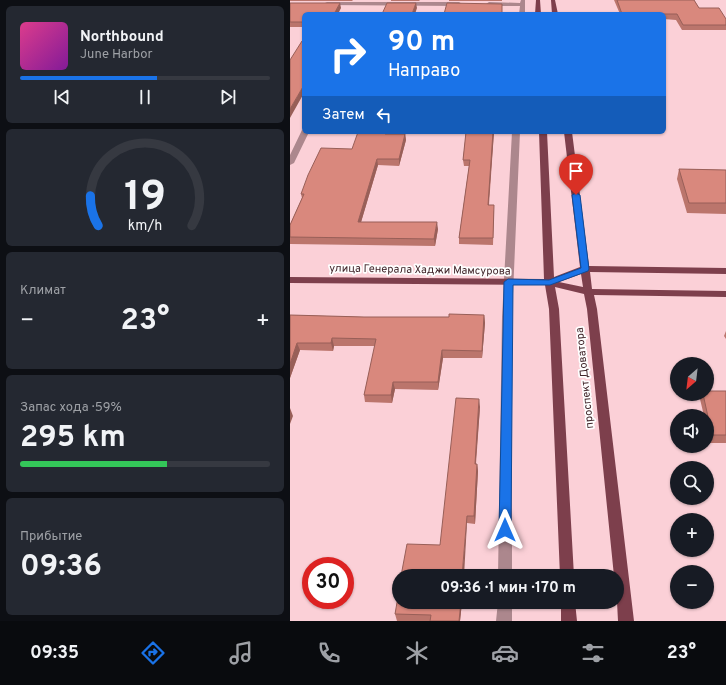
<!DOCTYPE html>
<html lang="ru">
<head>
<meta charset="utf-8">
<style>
  :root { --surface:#171b24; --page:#242831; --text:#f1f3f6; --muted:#9ea1a6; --line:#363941; --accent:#1a73e8 }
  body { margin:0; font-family:Overpass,sans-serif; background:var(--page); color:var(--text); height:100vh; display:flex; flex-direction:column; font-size:15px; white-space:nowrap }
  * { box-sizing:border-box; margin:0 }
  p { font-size:13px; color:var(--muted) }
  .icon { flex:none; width:22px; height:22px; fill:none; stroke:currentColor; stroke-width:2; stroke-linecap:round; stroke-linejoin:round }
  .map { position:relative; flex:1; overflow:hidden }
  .side { display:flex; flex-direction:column; gap:6px; padding:6px; background:#0d0f14; width:290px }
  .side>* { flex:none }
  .top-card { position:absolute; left:12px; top:12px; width:364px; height:122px; border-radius:6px; box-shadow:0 1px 3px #0004; background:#1a73e8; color:#fff; overflow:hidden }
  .needle { width:26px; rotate:208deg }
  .tools { position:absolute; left:380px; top:357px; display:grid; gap:8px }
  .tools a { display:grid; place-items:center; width:44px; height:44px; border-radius:50%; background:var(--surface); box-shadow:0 1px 3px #0004; font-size:20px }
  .speed { position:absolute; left:12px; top:557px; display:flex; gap:8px; font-size:20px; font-weight:700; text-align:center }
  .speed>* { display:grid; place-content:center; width:52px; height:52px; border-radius:50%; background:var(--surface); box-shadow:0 1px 3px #0004; line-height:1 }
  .speed .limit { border:6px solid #d22; background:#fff; color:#111 }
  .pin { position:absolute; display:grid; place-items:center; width:34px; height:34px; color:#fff; margin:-41px -17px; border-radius:50% 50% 50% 0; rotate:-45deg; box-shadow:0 0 4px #0007 }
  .pin .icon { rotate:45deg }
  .me { position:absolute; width:44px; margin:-22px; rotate:0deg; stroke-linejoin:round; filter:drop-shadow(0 0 3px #0008) }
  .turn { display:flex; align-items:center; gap:14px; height:84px; padding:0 20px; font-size:18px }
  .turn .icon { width:52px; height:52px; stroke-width:2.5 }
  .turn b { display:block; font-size:28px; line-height:34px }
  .then { display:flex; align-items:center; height:38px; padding:0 20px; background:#0003; gap:8px; font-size:15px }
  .big { font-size:30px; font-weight:700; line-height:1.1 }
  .side .widget { flex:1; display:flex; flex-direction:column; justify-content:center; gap:6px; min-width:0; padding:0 14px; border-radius:6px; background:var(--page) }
  .side .dial { align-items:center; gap:0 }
  .dial svg { height:104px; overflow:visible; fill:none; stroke:var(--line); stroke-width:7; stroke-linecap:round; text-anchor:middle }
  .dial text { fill:var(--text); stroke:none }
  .song { display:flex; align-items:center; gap:12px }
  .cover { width:48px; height:48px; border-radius:6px; background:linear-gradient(135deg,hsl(330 70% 55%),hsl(290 70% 35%)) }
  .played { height:4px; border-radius:2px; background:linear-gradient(90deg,var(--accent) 55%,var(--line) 55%) }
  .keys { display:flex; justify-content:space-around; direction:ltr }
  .heat { display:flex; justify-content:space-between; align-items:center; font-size:22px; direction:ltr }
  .charge { height:6px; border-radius:3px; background:linear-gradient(90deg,#34c759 59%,var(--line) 0) }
  .trip { position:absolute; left:102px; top:569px; width:232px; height:40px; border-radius:20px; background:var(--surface); box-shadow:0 1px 3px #0004; font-weight:700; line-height:40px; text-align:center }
  .dock { display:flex; height:64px; justify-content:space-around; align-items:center; background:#090b0e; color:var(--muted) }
  .dock .icon { width:28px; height:28px }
  .dock .on { color:var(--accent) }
  .dock b { font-size:18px; color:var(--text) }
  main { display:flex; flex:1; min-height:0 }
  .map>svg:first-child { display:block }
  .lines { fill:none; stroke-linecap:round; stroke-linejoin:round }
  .minor { fill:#ac878d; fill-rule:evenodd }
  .major { fill:#7d3f4c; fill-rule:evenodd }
  .wall { fill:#bb756c }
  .shaded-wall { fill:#985f58 }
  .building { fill:#d9887d; stroke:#985f58 }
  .route { fill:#1a73e8; stroke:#114b97 }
  .labels { text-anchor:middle; stroke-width:3.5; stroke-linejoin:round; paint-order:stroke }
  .street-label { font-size:11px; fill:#40252a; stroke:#fefefe }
</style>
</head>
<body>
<main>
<section class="side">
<div class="widget">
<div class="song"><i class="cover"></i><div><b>Northbound</b><p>June Harbor</p></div></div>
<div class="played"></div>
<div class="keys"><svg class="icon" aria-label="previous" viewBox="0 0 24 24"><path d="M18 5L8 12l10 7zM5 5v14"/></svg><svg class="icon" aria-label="pause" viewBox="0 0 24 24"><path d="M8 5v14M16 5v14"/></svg><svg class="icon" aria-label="next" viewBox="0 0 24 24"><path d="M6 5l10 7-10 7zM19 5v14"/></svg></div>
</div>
<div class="widget dial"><svg viewBox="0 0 100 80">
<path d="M14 69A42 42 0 1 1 86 69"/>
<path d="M14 69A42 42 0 0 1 8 46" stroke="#1a73e8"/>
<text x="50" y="56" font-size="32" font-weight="700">19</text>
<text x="50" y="72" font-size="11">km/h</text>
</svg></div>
<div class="widget"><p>Климат</p>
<div class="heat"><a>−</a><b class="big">23°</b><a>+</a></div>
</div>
<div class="widget"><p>Запас хода · 59%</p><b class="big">295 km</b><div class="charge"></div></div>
<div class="widget"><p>Прибытие</p><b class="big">09:36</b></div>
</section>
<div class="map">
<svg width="436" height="621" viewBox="0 0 436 621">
  <rect width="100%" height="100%" fill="#fbd0d7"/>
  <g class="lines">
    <path class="minor" d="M231 0H235V14H229L230 6H199L196 4 199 2 230 3Z
      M37 2H169L172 4 169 6 35 5V3Z
      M12 130 19 132 4 163 0 165V155Z
      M222 132H230L222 317V576H208L212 317Z
      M208 602H222V621H206Z"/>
    <path class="major" d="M246 0H250L251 14H245Z
      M261 0H265L268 14H262Z
      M249 132H257L264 277 290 267 274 132H282L299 266 436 268V274L300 272 302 289 436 291V297L304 295 307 309 344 621H328L327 602V576H324L297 309 294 294 265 287 269 309 284 576H270L259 309 255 285 0 283V277L254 279ZM291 274 293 287 269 282Z
      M271 602H285L287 621H271Z"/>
  </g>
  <path class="wall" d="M0 0H63L62 1H0Z
    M101 0H130L129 1H101Z
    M159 0H212V1H159Z
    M324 0H404L409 8 436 19V30H392L386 20 374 19V14H330Z
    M0 3 51 8 14 14V27H0Z
    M176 132H204L199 205 204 211 203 245 169 244V238L179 166H174L173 160Z
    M98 134H115L116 140 109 166 88 165 71 222 148 229 145 246 0 244V225L12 198 11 194 62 149Z
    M389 169 436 170V214L397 213 387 179Z
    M0 315 74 317H159L194 315 195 323 192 358H153L148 390 105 389 102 403 75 402 74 395 85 346H44L43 351 10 350 0 378Z
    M436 331V339L434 336Z
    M436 391V443H420L417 430V416H414L410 399 411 394H417Z
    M190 407 186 464H187L188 471 185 524 177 523 150 545Z
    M109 602H172L170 621H107L105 614Z"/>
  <path class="shaded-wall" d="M50 3 51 8 48 14H44Z
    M126 3 127 8 125 14H122Z
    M14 85V93L0 118V109Z
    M203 132H204L198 211V205Z
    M115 134 116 140 109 166V159Z
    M87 159 88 165 69 229 68 222Z
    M147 222 148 229 145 246 144 239Z
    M194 315 195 323 192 358V351Z
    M42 338 44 346 43 351 41 343Z
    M7 343 10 350 0 378V364Z
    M152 350 153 358 148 390V382Z
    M103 382 105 389 102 403 101 395Z
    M189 399 190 407 185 471V464Z
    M0 408 3 416 0 424Z
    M187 464 188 471 185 524 184 516Z
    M177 516V523L174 576H172Z
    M171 602H172L170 621H169Z"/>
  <path class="building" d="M327 0H404L409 8H429L436 19V25H393L387 14H332Z
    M0 3H50L44 14H14V22H0Z
    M97 3H126L122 14H92Z
    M157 3 212 4V14H154Z
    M12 41H14V85L0 109V60Z
    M68 132H96L95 134H115L109 159H87L68 222H147L144 239 0 237V225L14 194H11L18 175 31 148 62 149Z
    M176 132H203L198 205H204L203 238H169L180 160H173Z
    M389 169 436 170V203H399Z
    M159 314 194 315 192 351 152 350 148 382H103L101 395H74L86 339 42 338 41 343H7L0 364V315L74 317H159Z
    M417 391H436V435H422L413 394H417Z
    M166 398 189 399 185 464H187L184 516H177L172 576H111L117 544 150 545Z
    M109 591V602H171L169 621H140L141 615 105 614Z"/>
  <path class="route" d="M286 193 290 195 299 269 298 271 260 285H223L221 530 219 534 215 536 211 534 209 530 214 282 218 279 259 280 291 268 282 195Z"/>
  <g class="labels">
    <g class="street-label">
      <text transform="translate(130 269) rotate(1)" y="4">улица Генерала Хаджи Мамсурова</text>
      <text transform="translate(294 378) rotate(-96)" y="4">проспект Доватора</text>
    </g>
  </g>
</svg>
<div class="tools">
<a><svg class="needle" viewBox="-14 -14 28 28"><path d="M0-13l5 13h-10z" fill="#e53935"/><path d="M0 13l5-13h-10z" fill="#9ea1a6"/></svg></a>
<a><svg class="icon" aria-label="sound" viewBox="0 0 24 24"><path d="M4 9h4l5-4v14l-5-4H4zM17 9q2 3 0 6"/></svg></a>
<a><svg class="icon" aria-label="search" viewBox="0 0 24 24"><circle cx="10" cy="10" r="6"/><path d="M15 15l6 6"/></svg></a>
<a>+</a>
<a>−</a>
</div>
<div class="speed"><div class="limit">30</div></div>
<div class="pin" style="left:286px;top:195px;background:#d93025"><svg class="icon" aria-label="arrive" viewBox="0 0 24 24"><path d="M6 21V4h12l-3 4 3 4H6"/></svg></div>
<svg class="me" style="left:215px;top:530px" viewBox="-20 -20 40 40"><path d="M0-17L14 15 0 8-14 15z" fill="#1a73e8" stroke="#fff" stroke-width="4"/></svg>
<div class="trip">09:36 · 1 мин · 170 m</div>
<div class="top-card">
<div class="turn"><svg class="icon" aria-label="right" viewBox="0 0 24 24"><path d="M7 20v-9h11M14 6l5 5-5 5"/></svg><div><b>90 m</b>Направо</div></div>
<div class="then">Затем<svg class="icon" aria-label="left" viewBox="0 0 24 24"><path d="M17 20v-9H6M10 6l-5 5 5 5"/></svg></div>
</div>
</div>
</main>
<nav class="dock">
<b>09:35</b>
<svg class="icon on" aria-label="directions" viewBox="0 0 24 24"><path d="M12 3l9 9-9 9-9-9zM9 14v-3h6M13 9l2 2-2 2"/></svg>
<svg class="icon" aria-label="music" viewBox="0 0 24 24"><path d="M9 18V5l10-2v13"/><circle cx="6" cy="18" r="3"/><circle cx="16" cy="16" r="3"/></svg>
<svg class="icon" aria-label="phone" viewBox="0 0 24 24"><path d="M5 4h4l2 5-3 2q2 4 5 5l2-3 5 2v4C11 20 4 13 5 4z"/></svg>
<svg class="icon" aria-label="climate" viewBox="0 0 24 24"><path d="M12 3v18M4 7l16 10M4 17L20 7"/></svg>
<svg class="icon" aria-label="car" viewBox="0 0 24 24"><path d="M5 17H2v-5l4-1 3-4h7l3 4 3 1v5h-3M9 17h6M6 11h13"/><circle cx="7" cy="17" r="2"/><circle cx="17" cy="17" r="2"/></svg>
<svg class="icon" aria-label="filters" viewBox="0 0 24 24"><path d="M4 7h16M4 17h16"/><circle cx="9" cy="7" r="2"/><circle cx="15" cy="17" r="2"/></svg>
<b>23°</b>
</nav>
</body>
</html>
